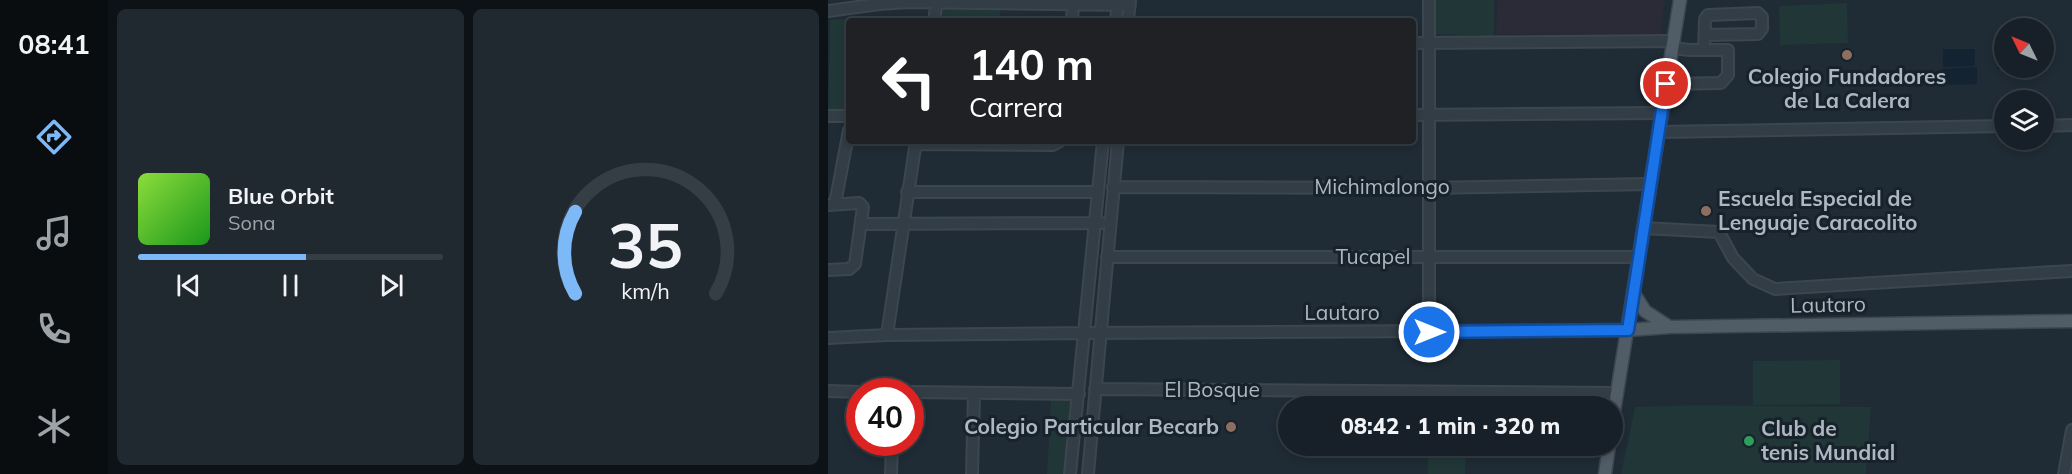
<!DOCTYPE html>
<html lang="en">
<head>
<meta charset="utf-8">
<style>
  :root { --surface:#172028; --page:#202830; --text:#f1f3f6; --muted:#9ea3a8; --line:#363e45; --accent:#7eb9f7 }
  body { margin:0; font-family:Mulish,sans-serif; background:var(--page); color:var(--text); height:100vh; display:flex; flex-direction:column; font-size:22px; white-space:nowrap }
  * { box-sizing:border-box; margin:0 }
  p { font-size:20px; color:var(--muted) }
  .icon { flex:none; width:33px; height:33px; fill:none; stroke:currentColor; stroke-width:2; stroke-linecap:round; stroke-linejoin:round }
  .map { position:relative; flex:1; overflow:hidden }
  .side { display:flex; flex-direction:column; gap:9px; padding:9px; background:#0d1216; width:720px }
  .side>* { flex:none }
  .top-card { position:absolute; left:18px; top:18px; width:570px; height:126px; border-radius:6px; box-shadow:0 3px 9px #0003,0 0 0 2px var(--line); background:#202124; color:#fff; overflow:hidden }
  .needle { width:39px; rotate:313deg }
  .controls { position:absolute; left:1166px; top:18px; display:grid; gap:12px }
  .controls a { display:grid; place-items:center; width:60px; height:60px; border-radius:50%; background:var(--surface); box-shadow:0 3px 9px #0003,0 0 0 2px var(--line); font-size:30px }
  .speed { position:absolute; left:18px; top:378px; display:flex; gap:12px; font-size:30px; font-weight:700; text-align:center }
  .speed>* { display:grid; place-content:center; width:78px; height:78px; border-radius:50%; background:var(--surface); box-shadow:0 3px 9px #0003,0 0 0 2px var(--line); line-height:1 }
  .speed .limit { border:9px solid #d22; background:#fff; color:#111 }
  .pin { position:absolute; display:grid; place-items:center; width:51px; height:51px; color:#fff; margin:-26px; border:3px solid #fff; border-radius:50%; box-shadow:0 2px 6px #0007 }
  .me { position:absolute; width:66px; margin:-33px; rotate:90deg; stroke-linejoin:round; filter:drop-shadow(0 0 4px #0008) }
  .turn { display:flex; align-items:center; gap:21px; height:126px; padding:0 24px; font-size:27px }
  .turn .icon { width:78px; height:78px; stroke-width:2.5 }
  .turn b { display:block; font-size:42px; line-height:51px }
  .side .card { flex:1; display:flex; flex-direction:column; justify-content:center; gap:9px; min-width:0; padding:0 21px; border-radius:9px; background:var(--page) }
  .side .dial { align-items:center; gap:0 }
  .dial svg { height:156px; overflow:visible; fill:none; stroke:var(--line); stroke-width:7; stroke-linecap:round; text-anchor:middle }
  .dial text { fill:var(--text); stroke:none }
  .song { display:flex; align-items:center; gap:18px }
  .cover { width:72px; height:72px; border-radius:9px; background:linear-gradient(135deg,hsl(90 70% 55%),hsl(120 70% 35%)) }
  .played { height:6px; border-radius:3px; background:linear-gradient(90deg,var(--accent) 55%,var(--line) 55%) }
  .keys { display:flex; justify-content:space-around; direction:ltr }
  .side .tiles { flex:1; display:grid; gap:9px; grid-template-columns:repeat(2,1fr) }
  .trip { position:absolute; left:450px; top:396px; width:345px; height:60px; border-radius:30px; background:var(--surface); box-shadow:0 3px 9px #0003,0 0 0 2px var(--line); font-weight:800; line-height:60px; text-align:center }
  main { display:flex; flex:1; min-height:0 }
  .tab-bar { display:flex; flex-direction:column; width:108px; justify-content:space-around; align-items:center; background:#090d10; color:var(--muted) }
  .tab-bar .icon { width:42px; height:42px }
  .tab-bar .selected { color:var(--accent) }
  .tab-bar b { font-size:27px; color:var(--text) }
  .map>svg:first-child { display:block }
  .medical { fill:#2b2a37 }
  .green { fill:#213637 }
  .water { fill:#132332 }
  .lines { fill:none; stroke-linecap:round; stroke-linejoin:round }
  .minor-casing { stroke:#3c4650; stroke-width:14 }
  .major-casing { stroke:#3c4650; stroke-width:15 }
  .path { stroke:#394f4f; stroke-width:1.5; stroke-dasharray:4.5 4.5; stroke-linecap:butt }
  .minor { stroke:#323d46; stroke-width:10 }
  .major { stroke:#505c66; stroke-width:12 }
  .route-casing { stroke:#114b97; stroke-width:15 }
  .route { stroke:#1a73e8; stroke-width:10 }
  .education-dot { fill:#8d6e63; stroke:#18222a; stroke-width:2 }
  .leisure-dot { fill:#2e9e5b; stroke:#18222a; stroke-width:2 }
  .labels { text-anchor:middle; stroke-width:6; stroke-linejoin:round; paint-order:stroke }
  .poi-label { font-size:21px; font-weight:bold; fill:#acb7c3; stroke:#18222a; text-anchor:start }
  .street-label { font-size:21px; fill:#acb7c3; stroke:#18222a }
</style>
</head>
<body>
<main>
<nav class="tab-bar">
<b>08:41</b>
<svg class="icon selected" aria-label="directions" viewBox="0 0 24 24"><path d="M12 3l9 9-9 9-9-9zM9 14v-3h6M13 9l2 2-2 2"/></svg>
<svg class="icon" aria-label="music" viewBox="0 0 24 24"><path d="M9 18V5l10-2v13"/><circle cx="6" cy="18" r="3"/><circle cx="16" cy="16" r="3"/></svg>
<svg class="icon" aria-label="phone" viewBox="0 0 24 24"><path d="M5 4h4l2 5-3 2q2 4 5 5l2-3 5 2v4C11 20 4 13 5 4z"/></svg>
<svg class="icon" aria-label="climate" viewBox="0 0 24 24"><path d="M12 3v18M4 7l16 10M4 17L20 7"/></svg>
</nav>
<section class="side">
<div class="tiles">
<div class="card">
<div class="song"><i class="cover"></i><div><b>Blue Orbit</b><p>Sona</p></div></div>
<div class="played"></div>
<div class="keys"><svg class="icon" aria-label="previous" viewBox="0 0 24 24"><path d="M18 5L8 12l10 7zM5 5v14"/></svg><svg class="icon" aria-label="pause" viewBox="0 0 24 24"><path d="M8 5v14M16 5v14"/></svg><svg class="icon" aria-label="next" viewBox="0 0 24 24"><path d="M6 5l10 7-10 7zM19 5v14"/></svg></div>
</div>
<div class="card dial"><svg viewBox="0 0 100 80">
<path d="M14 69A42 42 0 1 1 86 69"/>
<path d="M14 69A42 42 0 0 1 14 27" stroke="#7eb9f7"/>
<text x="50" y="56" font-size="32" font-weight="700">35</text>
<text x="50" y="72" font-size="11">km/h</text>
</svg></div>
</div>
</section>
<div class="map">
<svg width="1244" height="474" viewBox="0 0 1244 474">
  <rect width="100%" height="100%" fill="#1f2b35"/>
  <path class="medical" d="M669 0H837L833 34H668Z"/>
  <path class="green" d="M603 0H666V36L602 34Z
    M1019 3 1020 43 952 45 951 6Z
    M115 9H173L171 21H113Z
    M42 17V21H21V116H0L2 20Z
    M1012 360V404L925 405V361Z
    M243 399 236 474H219L223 401Z
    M868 405 1043 407 1038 474H793L807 407Z
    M600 455 638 456 637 474H600Z"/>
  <path class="water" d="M1167 47H1176V68H1197L1169 69Z
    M1115 49H1147V66L1115 67Z
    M1149 67V84L1115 85 1114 69Z"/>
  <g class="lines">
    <g class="minor-casing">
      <path id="minor" d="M601 0V331
        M0 11 51 4 81 2 302 5
        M106 21 109 0
        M244 21 245 3
        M288 21 290 0
        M300 21 302 0
        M585 43 845 41
        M876 50 877 19 880 15 930 13 934 17V29L930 34 877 35
        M838 84 893 83 900 75V50H862L844 48
        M585 115 834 113
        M0 116H21
        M1215 126 1244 125
        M831 132 1176 126
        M87 144 225 145 232 141
        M285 187 601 188 822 184
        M79 192H270
        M7 204 21 130
        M0 205 31 203 35 207 27 264 21 269 0 270
        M33 224 273 223
        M815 228 891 232 905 258 925 279 947 289 1243 271
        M279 257H811
        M59 335 88 141
        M0 338 59 335 258 333 800 330
        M267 389 789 393
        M0 391 32 392
        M82 392 251 394
        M63 474 64 442
        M144 474 146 393
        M242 474 275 141
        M260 474 290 141
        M1236 474 1244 430"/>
    </g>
    <g class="major-casing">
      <path id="major" d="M805 292 817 311 840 326
        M800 330 842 327 1244 321
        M784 424 852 0
        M777 474 781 446"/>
    </g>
    <path class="path" d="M153 21 154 13"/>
    <use href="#minor" class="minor"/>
    <use href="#major" class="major"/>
  </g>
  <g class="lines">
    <g class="route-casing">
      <path id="route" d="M601 332 800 330 838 84"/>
    </g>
    <use href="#route" class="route"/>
  </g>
  <g class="education-dot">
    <circle cx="1019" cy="55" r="6"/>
    <circle cx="878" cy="211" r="6"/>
    <circle cx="403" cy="427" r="6"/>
  </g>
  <circle class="leisure-dot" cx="921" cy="441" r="6"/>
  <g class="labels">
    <g class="poi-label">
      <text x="1019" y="84" text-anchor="middle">Colegio Fundadores<tspan x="1019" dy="24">de La Calera</tspan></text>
      <text x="890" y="206">Escuela Especial de<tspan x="890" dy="24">Lenguaje Caracolito</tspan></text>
      <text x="391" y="434" text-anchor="end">Colegio Particular Becarb</text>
      <text x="933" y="436">Club de<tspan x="933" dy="24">tenis Mundial</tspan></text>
    </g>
    <g class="street-label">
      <text x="554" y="194">Michimalongo</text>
      <text x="545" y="264">Tucapel</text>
      <text transform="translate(1000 305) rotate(-1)" y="7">Lautaro</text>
      <text x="514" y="320">Lautaro</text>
      <text x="384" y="397">El Bosque</text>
    </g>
  </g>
</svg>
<div class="controls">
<a><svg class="needle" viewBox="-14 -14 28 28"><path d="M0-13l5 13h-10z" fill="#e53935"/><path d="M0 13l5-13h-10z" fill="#9ea3a8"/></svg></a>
<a><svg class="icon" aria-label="layers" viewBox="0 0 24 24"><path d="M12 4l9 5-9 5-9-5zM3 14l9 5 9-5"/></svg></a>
</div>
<div class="speed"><div class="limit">40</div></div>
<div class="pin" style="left:838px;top:84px;background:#d93025"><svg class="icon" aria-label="arrive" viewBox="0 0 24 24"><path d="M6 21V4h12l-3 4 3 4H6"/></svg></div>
<svg class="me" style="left:601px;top:332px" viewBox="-20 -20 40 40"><circle r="17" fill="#1a73e8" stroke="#fff" stroke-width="3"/><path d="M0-11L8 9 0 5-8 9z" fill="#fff"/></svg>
<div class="trip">08:42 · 1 min · 320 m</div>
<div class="top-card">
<div class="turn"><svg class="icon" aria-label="left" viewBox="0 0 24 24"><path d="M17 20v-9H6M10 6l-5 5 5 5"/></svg><div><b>140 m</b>Carrera</div></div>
</div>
</div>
</main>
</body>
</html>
